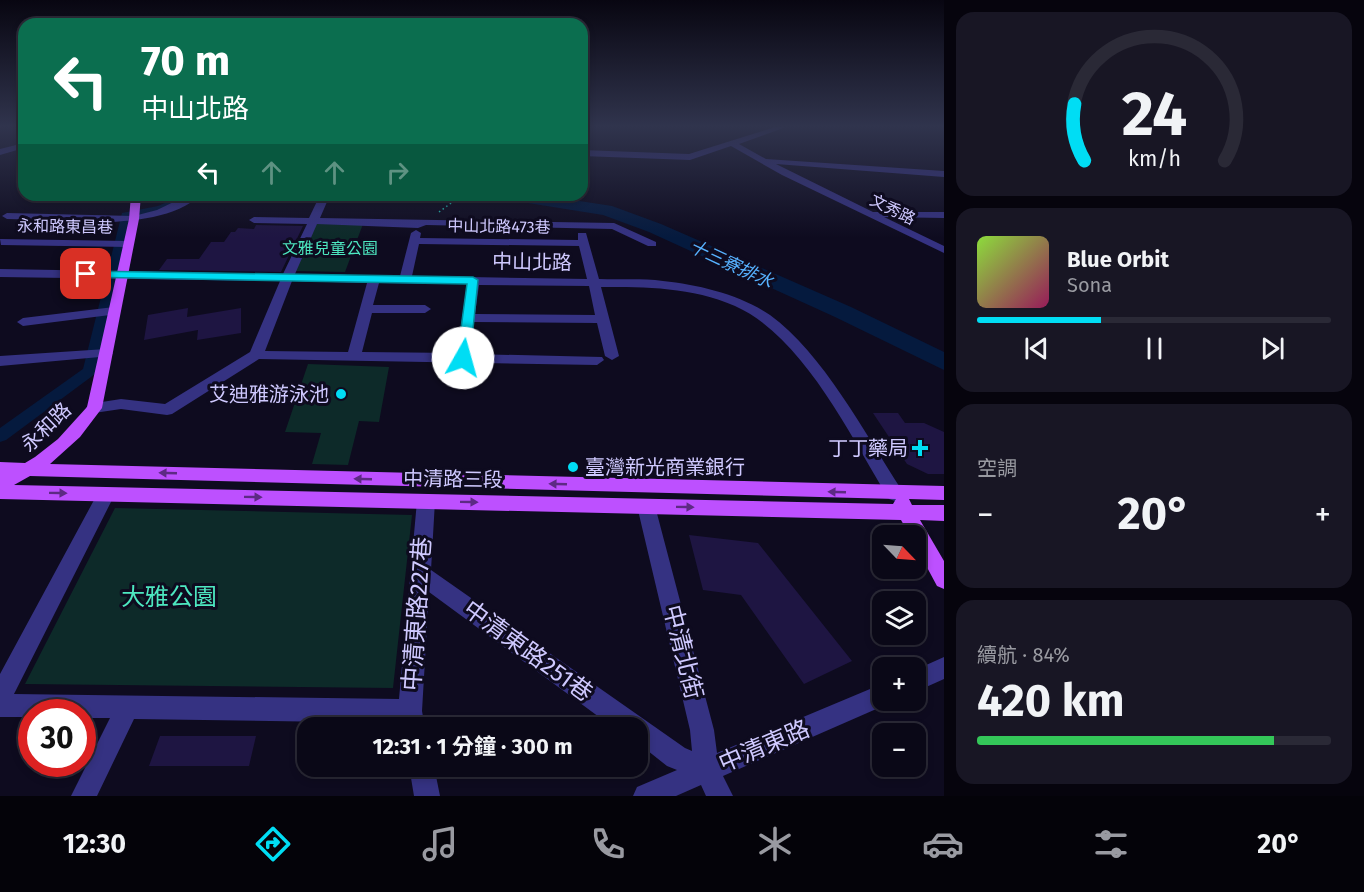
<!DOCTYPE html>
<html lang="zh-TW">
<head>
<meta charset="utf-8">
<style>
  :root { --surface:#0a0817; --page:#181624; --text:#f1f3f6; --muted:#999aa1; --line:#2a2936; --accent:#00ddf4 }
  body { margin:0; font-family:"Fira Sans","Noto Sans TC",sans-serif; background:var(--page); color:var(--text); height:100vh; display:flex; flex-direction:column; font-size:22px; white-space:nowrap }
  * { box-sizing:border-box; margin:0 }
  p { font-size:20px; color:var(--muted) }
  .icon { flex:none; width:33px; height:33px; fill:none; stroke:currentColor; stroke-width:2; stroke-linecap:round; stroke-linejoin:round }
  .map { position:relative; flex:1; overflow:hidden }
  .panel { display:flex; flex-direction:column; gap:12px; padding:12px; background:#06040d; width:420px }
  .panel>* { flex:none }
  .top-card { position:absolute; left:18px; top:18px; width:570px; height:183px; border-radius:18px; box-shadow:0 3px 9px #0003,0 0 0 2px var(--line); background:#0b6e4f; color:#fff; overflow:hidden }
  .needle { width:39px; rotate:115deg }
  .buttons { position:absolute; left:872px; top:525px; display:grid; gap:12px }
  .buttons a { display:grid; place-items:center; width:54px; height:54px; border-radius:12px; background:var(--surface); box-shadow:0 3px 9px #0003,0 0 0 2px var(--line); font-size:30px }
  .speed { position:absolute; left:18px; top:699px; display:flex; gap:12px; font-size:30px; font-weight:700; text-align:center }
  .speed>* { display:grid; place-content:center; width:78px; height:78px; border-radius:50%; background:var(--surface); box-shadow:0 3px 9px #0003,0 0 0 2px var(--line); line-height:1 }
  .speed .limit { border:9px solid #d22; background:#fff; color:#111 }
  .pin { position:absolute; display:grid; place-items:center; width:51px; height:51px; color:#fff; margin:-26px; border-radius:12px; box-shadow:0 3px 9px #0006 }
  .me { position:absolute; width:66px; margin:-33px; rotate:7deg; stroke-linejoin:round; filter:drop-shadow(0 0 4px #0008) }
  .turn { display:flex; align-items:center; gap:21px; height:126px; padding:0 24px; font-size:27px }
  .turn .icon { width:78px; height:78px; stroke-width:2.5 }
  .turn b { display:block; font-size:42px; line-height:51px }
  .lanes { display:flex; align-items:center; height:57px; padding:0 24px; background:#0003; justify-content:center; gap:30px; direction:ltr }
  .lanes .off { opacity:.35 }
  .big { font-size:45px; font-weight:700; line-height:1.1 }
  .panel .card { flex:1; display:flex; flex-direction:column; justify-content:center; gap:9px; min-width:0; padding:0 21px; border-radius:18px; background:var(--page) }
  .panel .dial { align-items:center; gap:0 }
  .dial svg { height:156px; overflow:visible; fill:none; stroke:var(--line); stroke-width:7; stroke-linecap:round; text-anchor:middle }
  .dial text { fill:var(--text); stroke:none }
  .song { display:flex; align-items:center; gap:18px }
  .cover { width:72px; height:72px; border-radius:9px; background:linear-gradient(135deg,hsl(90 70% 55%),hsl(330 70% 35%)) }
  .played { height:6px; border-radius:3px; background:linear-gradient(90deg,var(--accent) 35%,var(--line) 35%) }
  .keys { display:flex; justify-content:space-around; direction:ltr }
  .heat { display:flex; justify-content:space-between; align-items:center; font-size:33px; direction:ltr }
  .charge { height:9px; border-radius:4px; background:linear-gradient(90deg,#34c759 84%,var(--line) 0) }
  .trip { position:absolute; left:297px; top:717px; width:351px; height:60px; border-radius:18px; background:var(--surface); box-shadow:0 3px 9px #0003,0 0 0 2px var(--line); font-weight:700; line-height:60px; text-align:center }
  .menu { display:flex; height:96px; justify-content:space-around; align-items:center; background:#040309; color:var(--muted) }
  .menu .icon { width:42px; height:42px }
  .menu .current { color:var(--accent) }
  .menu b { font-size:27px; color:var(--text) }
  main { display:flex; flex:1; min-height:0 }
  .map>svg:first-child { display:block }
  .green { fill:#0d2a29 }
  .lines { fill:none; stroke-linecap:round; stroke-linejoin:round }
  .canal { fill:#051a3e; fill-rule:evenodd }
  .river { fill:#051a3e; fill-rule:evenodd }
  .building { fill:#1e1542 }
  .path { stroke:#24b8ae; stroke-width:1.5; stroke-dasharray:1.5 3; stroke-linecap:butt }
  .minor { fill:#353282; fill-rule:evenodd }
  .major { fill:#bd50ff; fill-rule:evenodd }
  .oneway { fill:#5d2a84 }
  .route { fill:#00ddf4; stroke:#00909f; stroke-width:1.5 }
  .poi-dot { fill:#00ddf4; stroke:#0e0b1f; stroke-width:2 }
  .labels { text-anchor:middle; stroke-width:6; stroke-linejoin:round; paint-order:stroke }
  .far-street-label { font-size:16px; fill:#cfc9ff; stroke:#0e0b1f }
  .far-park-label { font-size:16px; fill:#4de7c0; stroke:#0e0b1f }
  .far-water-label { font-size:18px; font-style:italic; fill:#57b2ff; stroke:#0e0b1f }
  .street-label { font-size:20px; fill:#cfc9ff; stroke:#0e0b1f }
  .poi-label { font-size:20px; fill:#cfc9ff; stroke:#0e0b1f; text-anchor:end }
  .near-park-label { font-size:24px; fill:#4de7c0; stroke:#0e0b1f }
  .near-street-label { font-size:24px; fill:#cfc9ff; stroke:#0e0b1f }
</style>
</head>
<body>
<main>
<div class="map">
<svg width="944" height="796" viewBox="0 0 944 796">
  <rect width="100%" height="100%" fill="#0e0b1f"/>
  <path class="green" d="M316 223 363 224 345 272 294 271Z
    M308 364 389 367 379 422 359 421 348 465 312 464 321 433 285 432Z
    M115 508 412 515 393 688 25 684Z"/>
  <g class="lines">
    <path class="canal" d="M183 195H196L165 210 131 217 95 374 6 440 0 442V428L83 369 122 213 158 206Z"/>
    <path class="river" d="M501 195H541L612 206 661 224 851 307 944 352V370L835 317 649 232 603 215 509 200Z"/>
  </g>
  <path class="building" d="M256 225 303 226 281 272 159 270 167 259H199L211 242H224L231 232H235L238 228 254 229Z
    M188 308 187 317 241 308V333L197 340 198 330 144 340 148 315Z
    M873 413H898L905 423H924L944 432V474H928L907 464Z
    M689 535 758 543 852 661 804 684 741 595 703 590Z
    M160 736H256L249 766H149Z"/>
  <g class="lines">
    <path class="path" d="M439 212 462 195"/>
    <path class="minor" d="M775 127H786L739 144 766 159 944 171V177L776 164 873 212H944V218L884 217 944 246V253L782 175 731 146 690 160 582 156V150L689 154Z
      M24 143V148L0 155V149Z
      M188 195H201C157 234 63 220 7 219L2 216 7 213 134 216 157 210Z
      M320 195H330L320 218 614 223 656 242V246H648L612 229 426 225 418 228 317 224 295 274 400 276 411 233 416 230 421 233 420 238 578 240V233H586L599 279C620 280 642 278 663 281 699 285 739 294 770 315 822 352 866 435 901 489L904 494 901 499 895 501 889 499C851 437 803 336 735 306 692 287 646 287 601 287L619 356 612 360 605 356 597 323 474 322 471 354 602 357 604 360 597 365 259 359 172 414 167 415 121 409 94 413 89 412 86 408 89 404 121 399 165 404 250 352 280 281 0 277V269L283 274 307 224 254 223 249 220 254 217 309 218ZM419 244 579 246 587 279 412 276ZM292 281 367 283 348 352 265 351ZM379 283 467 284 457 353 362 352 372 313H425L431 309 425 305H373ZM479 285 589 286 595 315 475 314Z
      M0 239 128 241 133 244 128 247 1 245Z
      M114 307 118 308 120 311 118 314 23 326 17 322 23 318Z
      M106 349 113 353 111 356 0 366V356Z
      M106 487 112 489 115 494 14 694 399 699 417 501 420 496 426 494 432 496 435 501 431 570 685 748 692 751 690 730 637 506 640 501 646 499 652 501 655 506 714 730 717 753 882 684V700H891L890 703 723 776 733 796H706L701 785 676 796H633L637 787 677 770 667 766 638 743V728H614L429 592 422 711 425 728H401L400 723 134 719 97 796H71L110 718H82V712H32V717H0V674L100 489Z
      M944 657V679L915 692V670Z
      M409 766H434L440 796H414Z"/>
    <path class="major" d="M131 195H141L139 219 102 408 80 437 50 464 944 486V500L909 499 912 505H944V521L920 520 944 561V589L937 586 915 545V536H910L901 520 0 499V462L25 463 35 457 58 439 87 407 129 219ZM30 476 896 499 893 504 14 485Z"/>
  </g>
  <defs><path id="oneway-solid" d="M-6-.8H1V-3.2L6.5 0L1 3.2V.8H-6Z" transform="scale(1.5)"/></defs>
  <g class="oneway">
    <use href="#oneway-solid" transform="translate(168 473) rotate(-178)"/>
    <use href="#oneway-solid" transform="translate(363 479) rotate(-178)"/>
    <use href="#oneway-solid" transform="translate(558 484) rotate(-178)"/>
    <use href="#oneway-solid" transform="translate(837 492) rotate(-178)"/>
    <use href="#oneway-solid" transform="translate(58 493) rotate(1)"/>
    <use href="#oneway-solid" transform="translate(253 497) rotate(1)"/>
    <use href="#oneway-solid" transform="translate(469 502) rotate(1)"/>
    <use href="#oneway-solid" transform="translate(685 507) rotate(1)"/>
  </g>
  <linearGradient id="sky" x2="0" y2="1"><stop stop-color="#080611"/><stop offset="0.53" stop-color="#30344d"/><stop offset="1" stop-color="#30344d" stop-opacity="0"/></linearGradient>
  <rect width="944" height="238" fill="url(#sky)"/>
  <path class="route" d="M86 271 473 277 478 280 470 358 463 363 457 358 467 284 82 277 80 274Z"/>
  <g class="poi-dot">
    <circle cx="341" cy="394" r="6"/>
    <path d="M917 439h6v6h6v6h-6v6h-6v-6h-6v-6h6z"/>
    <circle cx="573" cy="467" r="6"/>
  </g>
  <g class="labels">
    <g class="far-street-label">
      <text transform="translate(893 209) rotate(26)" y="6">文秀路</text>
      <text transform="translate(65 226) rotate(1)" y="6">永和路東昌巷</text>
      <text transform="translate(499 226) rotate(1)" y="6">中山北路473巷</text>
    </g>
    <g class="far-park-label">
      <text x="330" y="254">文雅兒童公園</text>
    </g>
    <g class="far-water-label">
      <text transform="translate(731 264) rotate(25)" y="6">十三寮排水</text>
    </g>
    <g class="street-label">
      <text transform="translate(532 262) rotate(1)" y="7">中山北路</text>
      <text transform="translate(46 427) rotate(-44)" y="7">永和路</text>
      <text transform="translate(453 479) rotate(1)" y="7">中清路三段</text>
    </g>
    <g class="poi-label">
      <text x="329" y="401">艾迪雅游泳池</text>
      <text x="908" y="455">丁丁藥局</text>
      <text x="585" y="474" text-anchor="start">臺灣新光商業銀行</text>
    </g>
    <g class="near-park-label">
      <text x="169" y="605">大雅公園</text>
    </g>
    <g class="near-street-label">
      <text transform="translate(417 614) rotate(-86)" y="8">中清東路227巷</text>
      <text transform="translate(528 651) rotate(36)" y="8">中清東路251巷</text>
      <text transform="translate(683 652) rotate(76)" y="8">中清北街</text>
      <text transform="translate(764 746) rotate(-23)" y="8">中清東路</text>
    </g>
  </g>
</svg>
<div class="buttons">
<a><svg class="needle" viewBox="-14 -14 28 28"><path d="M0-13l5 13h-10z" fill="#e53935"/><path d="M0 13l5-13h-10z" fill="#999aa1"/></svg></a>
<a><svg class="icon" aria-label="layers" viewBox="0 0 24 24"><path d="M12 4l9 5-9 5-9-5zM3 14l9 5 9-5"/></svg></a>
<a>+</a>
<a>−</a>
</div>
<div class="speed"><div class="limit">30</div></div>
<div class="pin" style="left:86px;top:274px;background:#d93025"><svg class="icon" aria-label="arrive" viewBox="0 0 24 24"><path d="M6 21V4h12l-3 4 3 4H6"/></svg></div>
<svg class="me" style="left:463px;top:358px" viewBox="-20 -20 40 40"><circle r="19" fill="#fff"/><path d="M0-13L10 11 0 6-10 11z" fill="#00ddf4"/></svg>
<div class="trip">12:31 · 1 分鐘 · 300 m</div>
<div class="top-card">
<div class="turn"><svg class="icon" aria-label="left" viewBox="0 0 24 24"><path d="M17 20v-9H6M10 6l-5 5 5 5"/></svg><div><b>70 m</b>中山北路</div></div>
<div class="lanes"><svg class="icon" aria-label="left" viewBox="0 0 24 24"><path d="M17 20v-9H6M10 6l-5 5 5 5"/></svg><svg class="icon off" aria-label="ahead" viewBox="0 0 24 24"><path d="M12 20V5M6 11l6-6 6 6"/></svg><svg class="icon off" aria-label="ahead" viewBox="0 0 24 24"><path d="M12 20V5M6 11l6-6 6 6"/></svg><svg class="icon off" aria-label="right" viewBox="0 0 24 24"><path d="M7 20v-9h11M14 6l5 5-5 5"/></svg></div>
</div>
</div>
<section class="panel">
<div class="card dial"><svg viewBox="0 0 100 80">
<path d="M14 69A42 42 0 1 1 86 69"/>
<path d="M14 69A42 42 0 0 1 9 40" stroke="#00ddf4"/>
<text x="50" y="56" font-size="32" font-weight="700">24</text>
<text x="50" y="72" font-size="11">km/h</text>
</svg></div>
<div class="card">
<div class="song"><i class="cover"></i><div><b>Blue Orbit</b><p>Sona</p></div></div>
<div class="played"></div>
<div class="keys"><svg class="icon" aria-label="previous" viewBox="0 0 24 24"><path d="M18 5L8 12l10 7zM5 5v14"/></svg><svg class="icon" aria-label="pause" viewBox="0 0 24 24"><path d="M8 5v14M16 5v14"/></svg><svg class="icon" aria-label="next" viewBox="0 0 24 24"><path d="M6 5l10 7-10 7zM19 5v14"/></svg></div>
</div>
<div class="card"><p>空調</p>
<div class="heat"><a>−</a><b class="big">20°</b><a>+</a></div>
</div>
<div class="card"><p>續航 · 84%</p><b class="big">420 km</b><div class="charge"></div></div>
</section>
</main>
<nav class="menu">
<b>12:30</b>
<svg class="icon current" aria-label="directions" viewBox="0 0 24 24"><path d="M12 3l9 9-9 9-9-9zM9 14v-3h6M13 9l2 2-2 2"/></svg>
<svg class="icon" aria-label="music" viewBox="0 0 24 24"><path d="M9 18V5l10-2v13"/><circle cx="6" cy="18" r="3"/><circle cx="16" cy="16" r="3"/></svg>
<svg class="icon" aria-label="phone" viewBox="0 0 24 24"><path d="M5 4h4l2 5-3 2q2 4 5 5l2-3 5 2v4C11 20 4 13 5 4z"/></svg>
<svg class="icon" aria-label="climate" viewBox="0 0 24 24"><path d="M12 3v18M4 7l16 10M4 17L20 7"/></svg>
<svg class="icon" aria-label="car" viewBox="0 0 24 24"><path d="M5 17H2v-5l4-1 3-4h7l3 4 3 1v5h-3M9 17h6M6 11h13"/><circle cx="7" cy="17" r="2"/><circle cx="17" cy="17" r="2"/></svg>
<svg class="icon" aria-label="filters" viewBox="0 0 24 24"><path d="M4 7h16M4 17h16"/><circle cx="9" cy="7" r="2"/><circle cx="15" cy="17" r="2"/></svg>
<b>20°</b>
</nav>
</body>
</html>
